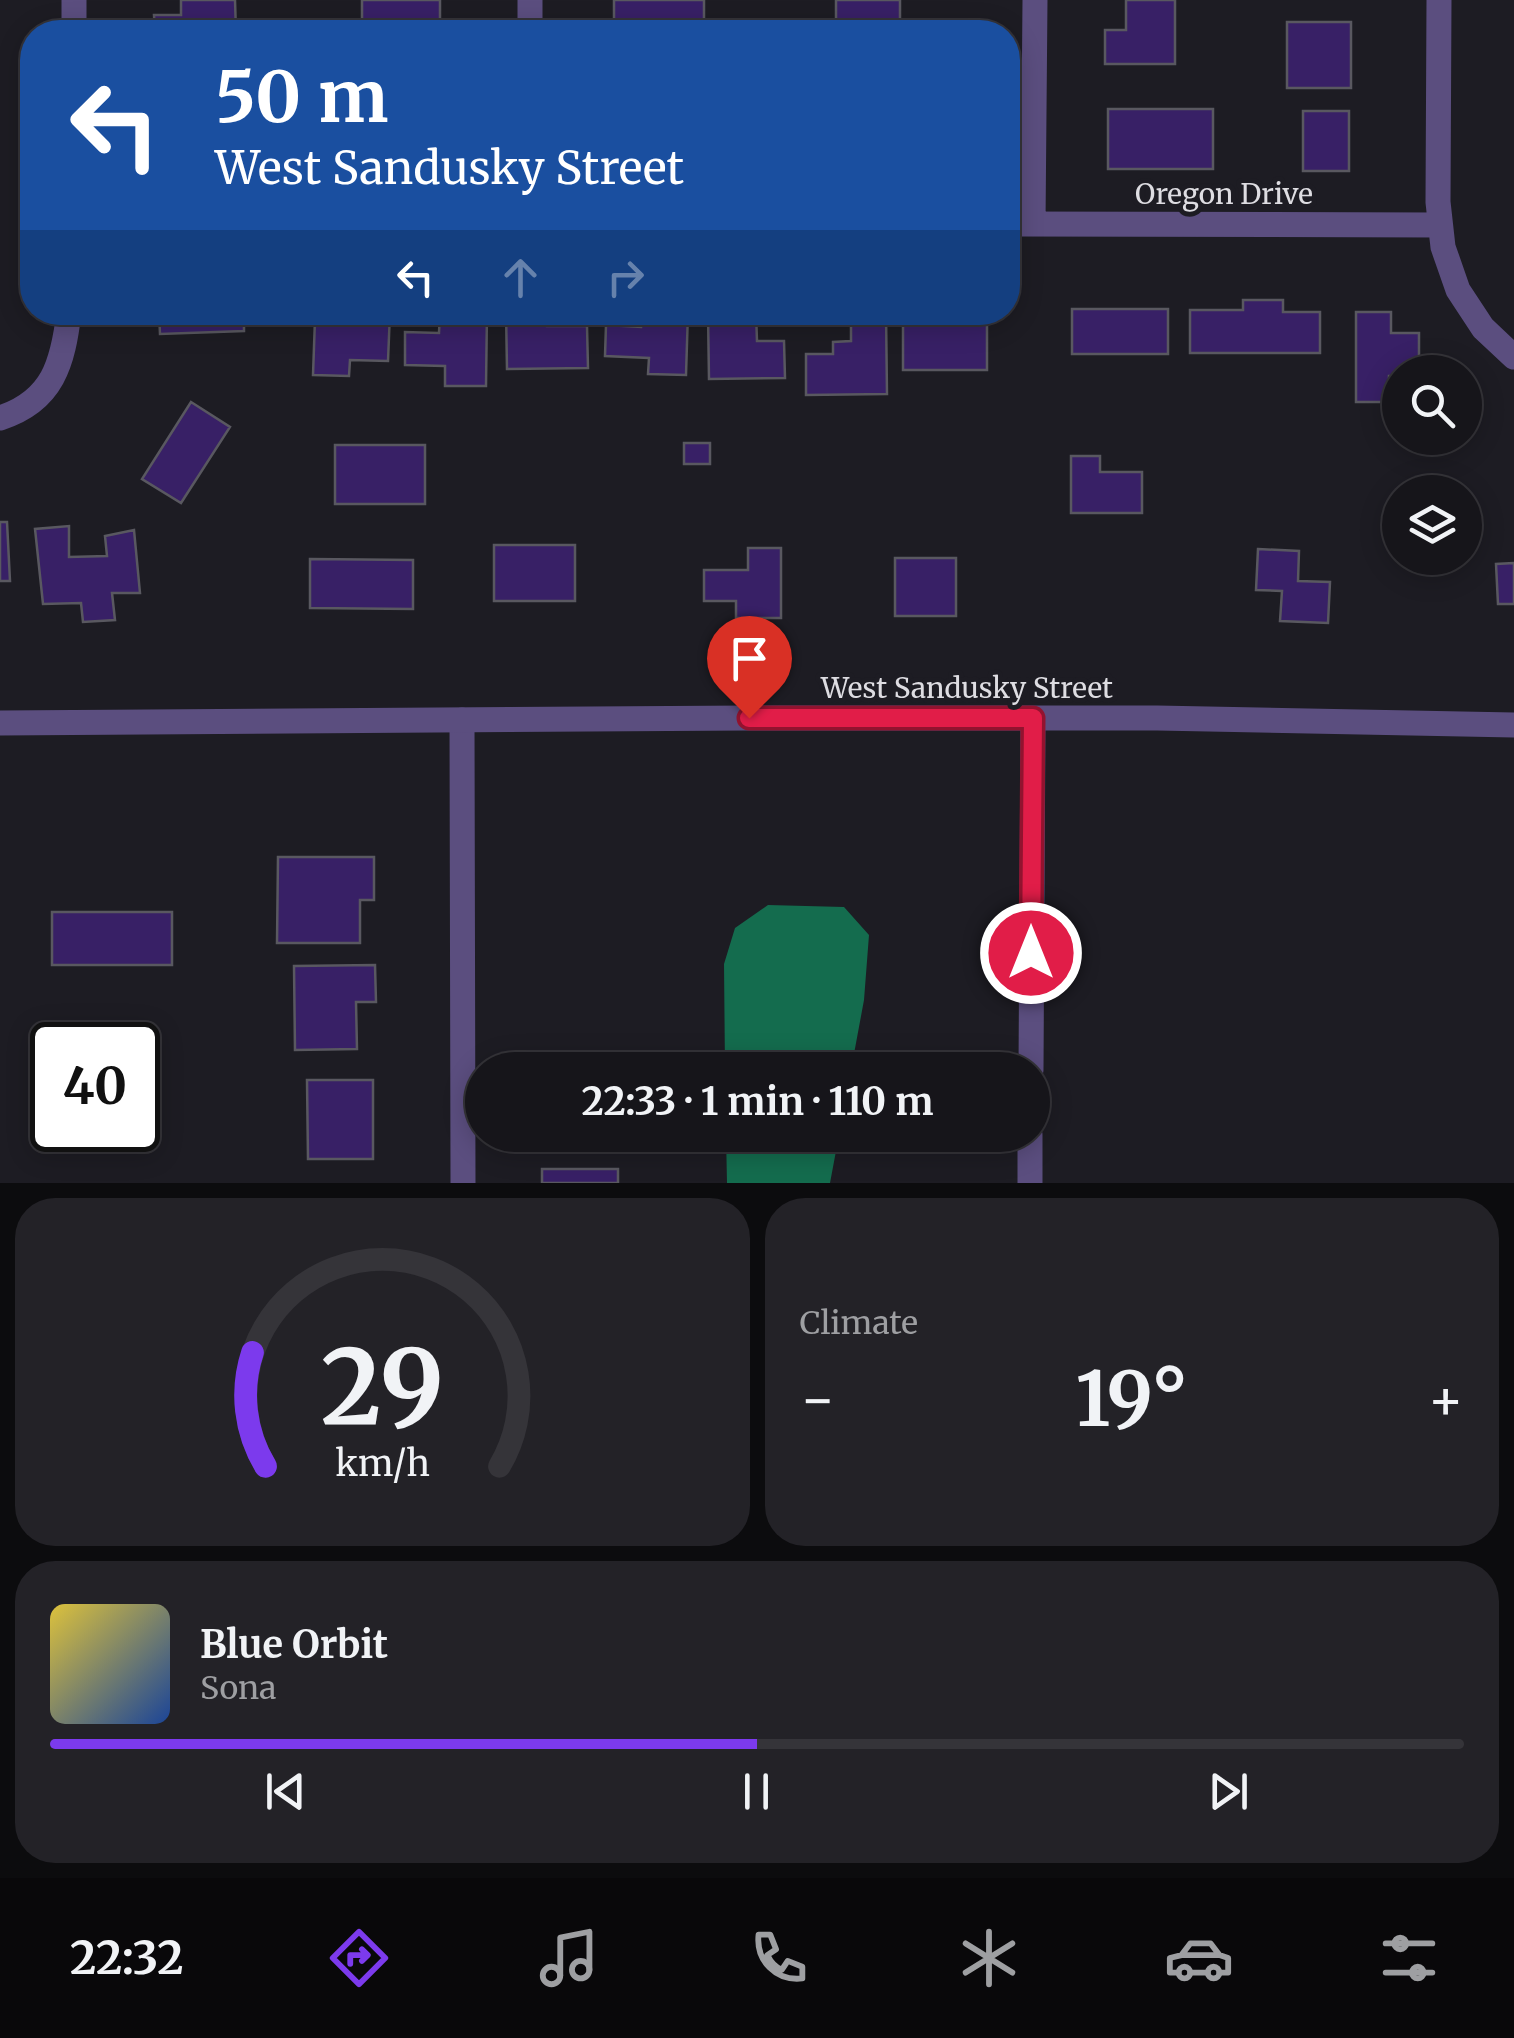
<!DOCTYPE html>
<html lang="en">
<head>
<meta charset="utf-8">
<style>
  :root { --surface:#16151a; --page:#232227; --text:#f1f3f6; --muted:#9e9fa2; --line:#353439; --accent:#7c3aed }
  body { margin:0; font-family:Merriweather,serif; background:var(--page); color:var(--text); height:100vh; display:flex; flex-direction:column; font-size:38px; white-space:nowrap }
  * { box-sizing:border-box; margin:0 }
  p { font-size:32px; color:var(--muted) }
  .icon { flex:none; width:55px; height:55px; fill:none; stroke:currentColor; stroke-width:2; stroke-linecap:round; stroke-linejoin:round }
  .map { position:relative; height:1183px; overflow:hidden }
  .details { display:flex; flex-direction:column; gap:15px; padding:15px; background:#0c0c0e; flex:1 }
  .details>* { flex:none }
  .top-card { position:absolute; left:20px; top:20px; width:1000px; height:305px; border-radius:40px; box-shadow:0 5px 25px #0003,0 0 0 2px var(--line); background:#1a4fa0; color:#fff; overflow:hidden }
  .buttons { position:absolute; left:1382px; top:355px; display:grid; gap:20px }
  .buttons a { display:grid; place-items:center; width:100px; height:100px; border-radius:50%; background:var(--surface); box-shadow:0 5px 25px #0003,0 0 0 2px var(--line); font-size:50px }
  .speed { position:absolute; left:30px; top:1022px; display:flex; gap:20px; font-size:50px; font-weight:700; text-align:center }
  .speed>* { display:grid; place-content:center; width:130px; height:130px; border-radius:50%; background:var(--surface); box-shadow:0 5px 25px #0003,0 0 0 2px var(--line); line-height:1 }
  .speed .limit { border:5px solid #111; border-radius:15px; background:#fff; color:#111 }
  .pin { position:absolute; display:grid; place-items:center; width:85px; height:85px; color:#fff; margin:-102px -42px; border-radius:50% 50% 50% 0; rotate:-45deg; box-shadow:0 0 10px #0007 }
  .pin .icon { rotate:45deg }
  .me { position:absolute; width:110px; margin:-55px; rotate:0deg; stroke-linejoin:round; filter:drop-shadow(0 0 8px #0008) }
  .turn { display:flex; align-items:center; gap:35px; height:210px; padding:0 30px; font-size:45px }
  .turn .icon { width:130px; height:130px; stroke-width:2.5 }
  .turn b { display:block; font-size:70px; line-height:85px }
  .lanes { display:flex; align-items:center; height:95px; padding:0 30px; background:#0003; justify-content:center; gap:50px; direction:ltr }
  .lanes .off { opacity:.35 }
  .big { font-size:75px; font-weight:700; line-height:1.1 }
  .details .widget { flex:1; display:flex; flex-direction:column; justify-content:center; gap:15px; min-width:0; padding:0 35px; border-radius:40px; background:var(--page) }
  .details .dial { align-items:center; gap:0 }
  .dial svg { height:260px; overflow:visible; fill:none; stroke:var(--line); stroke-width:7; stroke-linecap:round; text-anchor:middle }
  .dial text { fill:var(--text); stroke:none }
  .song { display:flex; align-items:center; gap:30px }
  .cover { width:120px; height:120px; border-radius:15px; background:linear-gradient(135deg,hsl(50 70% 55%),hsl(220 70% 35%)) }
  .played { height:10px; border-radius:5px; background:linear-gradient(90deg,var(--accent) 50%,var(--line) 50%) }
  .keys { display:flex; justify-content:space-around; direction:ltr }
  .heat { display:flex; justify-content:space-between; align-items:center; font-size:55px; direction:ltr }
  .details .tiles { flex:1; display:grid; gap:15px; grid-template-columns:1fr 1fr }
  .widget:last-child { grid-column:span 2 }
  .trip { position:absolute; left:465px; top:1052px; width:585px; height:100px; border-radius:50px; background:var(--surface); box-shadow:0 5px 25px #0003,0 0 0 2px var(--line); font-weight:700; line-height:100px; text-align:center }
  .menu { display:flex; height:160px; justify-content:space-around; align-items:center; background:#09080a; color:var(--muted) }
  .menu .icon { width:70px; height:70px }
  .menu .selected { color:var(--accent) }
  .menu b { font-size:45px; color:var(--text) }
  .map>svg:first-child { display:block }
  .water { fill:#146c4e }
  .building { fill:#382066; stroke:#595860; stroke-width:2.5 }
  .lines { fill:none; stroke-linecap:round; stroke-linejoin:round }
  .minor { stroke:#5b4e7f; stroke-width:25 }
  .tertiary { stroke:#5b4e7f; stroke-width:25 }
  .route-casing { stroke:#92132f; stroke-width:25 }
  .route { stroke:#e11d48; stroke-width:18 }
  .labels { text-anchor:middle; stroke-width:10; stroke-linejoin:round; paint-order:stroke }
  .street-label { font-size:28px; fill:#dedde2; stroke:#1d1c23 }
</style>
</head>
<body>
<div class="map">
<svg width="1514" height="1183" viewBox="0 0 1514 1183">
  <rect width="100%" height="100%" fill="#1d1c23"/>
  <path class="water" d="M768 905 844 907 869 935 864 1000 851 1070H725L724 964 735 928Z
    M726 1135H839L830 1183H727Z"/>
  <path class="building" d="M181 0H235L236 32H155L154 15H181Z
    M362 0H440V27H403V32H362Z
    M614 0H704V25H678V32H636V26H614Z
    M836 0H900V23H892V32H836Z
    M1126 0H1175V64H1105V30H1126Z
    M1287 22H1351V88H1287Z
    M1108 109H1213V169H1108Z
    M1303 111H1349V171H1303Z
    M1243 300H1283V312H1320V353H1190V310H1243Z
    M1072 309H1168V354H1072Z
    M159 312H244V331L160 334Z
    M344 312H390L388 361 350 360 349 376 313 375 315 319 344 320Z
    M440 312H487L486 386H445V366L405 365V332L439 333Z
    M506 312H546L547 326H587L588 368 507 369Z
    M641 312H688L686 375 648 374 649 358 605 356 606 325 641 327Z
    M851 312H886L887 394 806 395V354H833V342L851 341Z
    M952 312H987V370H903V323H952Z
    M1356 312H1391V333H1419V372H1400V376H1389V402H1356Z
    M756 313 757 341H784L785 378 709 379 708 314Z
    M191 402 230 427 181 503 142 479Z
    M684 443H710V464H684Z
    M335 445H425V504H335Z
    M1071 456H1100V472H1142V513H1071Z
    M0 522H7L10 581H0Z
    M69 526V557L107 556 105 536 134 530 140 593H112L115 620 83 622 81 603 43 604 35 529Z
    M494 545H575V601H494Z
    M748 548H781V618H736V601H704V570H748Z
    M1258 549 1299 551 1298 581 1330 582 1328 623 1280 621 1282 591 1256 590Z
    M895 558H956V616H895Z
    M310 559 413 560V609L310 608Z
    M1514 563V604H1498L1496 564Z
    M278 857H374V900H360V943H277Z
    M52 912H172V965H52Z
    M375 965 376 1002H356L357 1049 295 1050 294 966Z
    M307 1080H373V1159H308Z
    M542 1169H618V1183H542Z"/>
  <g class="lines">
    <path class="minor" d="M1439 0 1438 202 1443 247 1458 290 1483 328 1514 357
      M74 32V0
      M530 32V0
      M1008 224 1440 225
      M1033 224 1035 0
      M0 418C53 401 63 363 69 312
      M462 720 463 1183"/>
    <path class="tertiary" d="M0 723 749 718H1157L1514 725
      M1031 1070 1033 718
      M1030 1183V1135"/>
  </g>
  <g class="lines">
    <g class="route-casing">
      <path id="route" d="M749 718H1033L1031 953"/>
    </g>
    <use href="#route" class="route"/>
  </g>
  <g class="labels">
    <g class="street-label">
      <text x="1224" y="204">Oregon Drive</text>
      <text x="967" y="698">West Sandusky Street</text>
    </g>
  </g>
</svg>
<div class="buttons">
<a><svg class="icon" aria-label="search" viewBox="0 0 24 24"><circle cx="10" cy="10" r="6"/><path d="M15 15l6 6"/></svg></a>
<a><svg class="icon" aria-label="layers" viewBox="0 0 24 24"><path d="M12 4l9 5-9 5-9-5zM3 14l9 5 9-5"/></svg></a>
</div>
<div class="speed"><div class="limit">40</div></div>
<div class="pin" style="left:749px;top:718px;background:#d93025"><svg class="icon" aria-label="arrive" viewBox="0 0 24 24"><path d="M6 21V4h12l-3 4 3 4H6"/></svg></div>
<svg class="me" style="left:1031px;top:953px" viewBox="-20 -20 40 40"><circle r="17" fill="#e11d48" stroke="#fff" stroke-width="3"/><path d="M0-11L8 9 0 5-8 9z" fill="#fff"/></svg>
<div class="trip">22:33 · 1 min · 110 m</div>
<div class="top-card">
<div class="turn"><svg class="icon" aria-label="left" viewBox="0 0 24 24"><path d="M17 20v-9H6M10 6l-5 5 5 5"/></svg><div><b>50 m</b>West Sandusky Street</div></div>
<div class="lanes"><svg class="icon" aria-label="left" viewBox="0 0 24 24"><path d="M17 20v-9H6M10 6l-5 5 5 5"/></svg><svg class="icon off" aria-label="ahead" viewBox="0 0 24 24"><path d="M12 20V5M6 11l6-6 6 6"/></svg><svg class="icon off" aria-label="right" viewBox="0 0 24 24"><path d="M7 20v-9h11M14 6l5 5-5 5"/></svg></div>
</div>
</div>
<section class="details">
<div class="tiles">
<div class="widget dial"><svg viewBox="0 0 100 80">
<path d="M14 69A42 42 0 1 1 86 69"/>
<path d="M14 69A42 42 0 0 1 10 34" stroke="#7c3aed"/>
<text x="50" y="56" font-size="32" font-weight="700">29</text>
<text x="50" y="72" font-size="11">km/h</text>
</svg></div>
<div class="widget"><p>Climate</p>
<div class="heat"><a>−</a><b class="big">19°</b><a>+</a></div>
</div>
<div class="widget">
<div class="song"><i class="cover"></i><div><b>Blue Orbit</b><p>Sona</p></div></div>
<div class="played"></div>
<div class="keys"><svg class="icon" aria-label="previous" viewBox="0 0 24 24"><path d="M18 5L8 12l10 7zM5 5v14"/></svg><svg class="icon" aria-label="pause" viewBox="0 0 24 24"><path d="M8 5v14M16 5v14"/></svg><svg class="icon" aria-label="next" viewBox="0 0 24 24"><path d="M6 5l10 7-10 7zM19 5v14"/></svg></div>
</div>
</div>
</section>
<nav class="menu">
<b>22:32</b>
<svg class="icon selected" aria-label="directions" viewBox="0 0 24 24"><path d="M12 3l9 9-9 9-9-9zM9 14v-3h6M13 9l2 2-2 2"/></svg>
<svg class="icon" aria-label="music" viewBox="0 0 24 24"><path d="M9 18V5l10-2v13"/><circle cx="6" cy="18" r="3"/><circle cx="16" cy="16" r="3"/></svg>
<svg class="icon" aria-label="phone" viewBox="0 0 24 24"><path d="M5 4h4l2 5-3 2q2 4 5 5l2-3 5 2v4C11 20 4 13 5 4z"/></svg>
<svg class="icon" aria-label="climate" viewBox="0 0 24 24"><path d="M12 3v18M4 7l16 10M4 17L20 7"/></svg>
<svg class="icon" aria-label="car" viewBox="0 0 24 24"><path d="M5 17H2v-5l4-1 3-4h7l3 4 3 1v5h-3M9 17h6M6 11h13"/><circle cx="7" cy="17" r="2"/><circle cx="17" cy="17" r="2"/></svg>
<svg class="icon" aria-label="filters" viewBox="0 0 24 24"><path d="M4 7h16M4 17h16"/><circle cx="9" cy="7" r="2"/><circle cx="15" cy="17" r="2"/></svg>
</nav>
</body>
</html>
